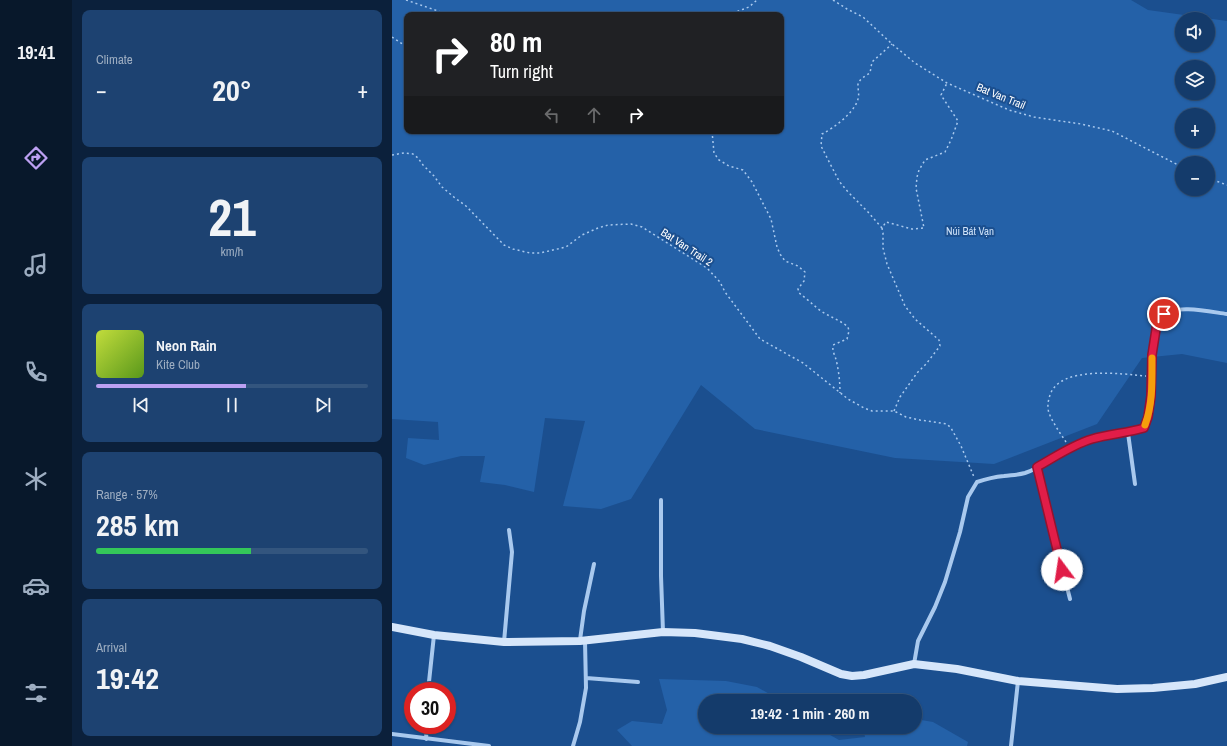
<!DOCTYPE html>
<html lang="en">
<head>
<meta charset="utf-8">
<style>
  :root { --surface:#143b6b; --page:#1d4271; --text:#f1f3f6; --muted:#9dadc1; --line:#33557e; --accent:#bca0f2 }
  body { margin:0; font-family:"Archivo Narrow",sans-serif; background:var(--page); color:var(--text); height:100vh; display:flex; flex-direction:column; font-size:15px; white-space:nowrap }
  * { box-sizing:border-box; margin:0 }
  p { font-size:13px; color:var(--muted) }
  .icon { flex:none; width:22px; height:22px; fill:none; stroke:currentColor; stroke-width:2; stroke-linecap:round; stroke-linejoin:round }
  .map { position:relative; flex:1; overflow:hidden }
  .drawer { display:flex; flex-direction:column; gap:10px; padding:10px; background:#0b203b; width:320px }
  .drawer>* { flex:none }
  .top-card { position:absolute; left:12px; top:12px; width:380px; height:122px; border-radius:8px; box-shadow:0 1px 3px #0004,0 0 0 1px var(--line); background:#202124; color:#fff; overflow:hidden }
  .tools { position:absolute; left:783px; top:12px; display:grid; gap:8px }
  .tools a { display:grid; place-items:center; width:40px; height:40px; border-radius:50%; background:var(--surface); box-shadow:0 1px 3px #0004,0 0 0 1px var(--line); font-size:20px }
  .speed { position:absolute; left:12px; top:682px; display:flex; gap:8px; font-size:20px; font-weight:700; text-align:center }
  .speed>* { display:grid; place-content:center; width:52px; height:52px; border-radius:50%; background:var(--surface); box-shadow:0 1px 3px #0004,0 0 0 1px var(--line); line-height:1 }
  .speed .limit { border:6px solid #d22; background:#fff; color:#111 }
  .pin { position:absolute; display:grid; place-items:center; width:34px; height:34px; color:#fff; margin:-17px; border:2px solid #fff; border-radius:50%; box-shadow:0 1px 4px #0007 }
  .me { position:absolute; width:44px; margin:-22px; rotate:346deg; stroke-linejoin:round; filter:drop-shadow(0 0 3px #0008) }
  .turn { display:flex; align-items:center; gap:14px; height:84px; padding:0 20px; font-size:18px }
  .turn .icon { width:52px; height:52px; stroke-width:2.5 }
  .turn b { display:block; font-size:28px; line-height:34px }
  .lanes { display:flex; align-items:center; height:38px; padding:0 20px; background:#0003; justify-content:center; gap:20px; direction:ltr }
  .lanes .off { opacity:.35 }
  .big { font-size:30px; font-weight:700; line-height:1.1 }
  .drawer .card { flex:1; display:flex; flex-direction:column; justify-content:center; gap:6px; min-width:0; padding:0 14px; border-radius:8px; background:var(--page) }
  .drawer .dial { align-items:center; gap:0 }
  .dial b { font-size:52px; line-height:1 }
  .song { display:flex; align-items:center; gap:12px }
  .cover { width:48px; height:48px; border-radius:6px; background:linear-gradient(135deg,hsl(70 70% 55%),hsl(90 70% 35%)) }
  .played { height:4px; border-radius:2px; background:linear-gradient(90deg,var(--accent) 55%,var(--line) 55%) }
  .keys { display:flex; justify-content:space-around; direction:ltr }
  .heat { display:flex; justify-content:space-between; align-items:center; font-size:22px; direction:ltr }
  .charge { height:6px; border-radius:3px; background:linear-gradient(90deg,#34c759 57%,var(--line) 0) }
  .trip { position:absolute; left:306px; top:694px; width:224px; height:40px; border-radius:20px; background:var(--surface); box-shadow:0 1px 3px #0004,0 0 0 1px var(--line); font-weight:700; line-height:40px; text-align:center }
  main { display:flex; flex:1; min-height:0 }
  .menu { display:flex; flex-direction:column; width:72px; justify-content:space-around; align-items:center; background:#08182b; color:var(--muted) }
  .menu .icon { width:28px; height:28px }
  .menu .current { color:var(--accent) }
  .menu b { font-size:18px; color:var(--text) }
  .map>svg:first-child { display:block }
  .green { fill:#2461a8; fill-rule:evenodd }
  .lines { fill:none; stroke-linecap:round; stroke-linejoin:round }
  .path { stroke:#a9c9ee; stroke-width:1.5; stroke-dasharray:2 3; stroke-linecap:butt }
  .street { stroke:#a9c9ee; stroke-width:4 }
  .secondary { stroke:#d6e6fa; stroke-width:8 }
  .route-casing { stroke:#92132f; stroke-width:10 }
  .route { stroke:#e11d48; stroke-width:7 }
  .slow { stroke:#f59e0b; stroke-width:7 }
  .labels { text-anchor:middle; stroke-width:4; stroke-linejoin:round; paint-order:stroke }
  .street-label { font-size:11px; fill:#fff; stroke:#1b4f8f }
  .park-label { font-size:11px; fill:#cfe3fa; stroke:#1b4f8f }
</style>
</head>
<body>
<main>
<nav class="menu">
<b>19:41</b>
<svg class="icon current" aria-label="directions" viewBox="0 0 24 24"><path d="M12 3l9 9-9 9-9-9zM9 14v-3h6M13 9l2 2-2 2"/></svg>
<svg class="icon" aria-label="music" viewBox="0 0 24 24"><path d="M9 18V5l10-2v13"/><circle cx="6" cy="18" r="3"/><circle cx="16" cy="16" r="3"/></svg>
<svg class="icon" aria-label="phone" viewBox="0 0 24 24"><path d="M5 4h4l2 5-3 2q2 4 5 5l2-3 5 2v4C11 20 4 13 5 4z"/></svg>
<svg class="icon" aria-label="climate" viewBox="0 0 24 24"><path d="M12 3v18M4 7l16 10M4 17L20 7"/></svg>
<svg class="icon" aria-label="car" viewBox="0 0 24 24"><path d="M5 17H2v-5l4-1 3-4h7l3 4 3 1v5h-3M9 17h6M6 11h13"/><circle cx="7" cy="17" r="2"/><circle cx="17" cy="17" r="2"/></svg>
<svg class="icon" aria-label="filters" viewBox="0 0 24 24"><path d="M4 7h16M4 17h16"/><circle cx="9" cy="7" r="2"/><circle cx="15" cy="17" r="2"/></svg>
</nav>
<section class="drawer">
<div class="card"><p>Climate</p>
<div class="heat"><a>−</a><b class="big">20°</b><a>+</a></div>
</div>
<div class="card dial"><b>21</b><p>km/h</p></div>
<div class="card">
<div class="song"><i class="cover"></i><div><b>Neon Rain</b><p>Kite Club</p></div></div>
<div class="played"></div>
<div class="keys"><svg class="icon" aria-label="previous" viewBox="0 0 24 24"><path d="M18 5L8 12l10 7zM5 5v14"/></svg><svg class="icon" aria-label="pause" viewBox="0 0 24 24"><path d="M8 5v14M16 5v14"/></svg><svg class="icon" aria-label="next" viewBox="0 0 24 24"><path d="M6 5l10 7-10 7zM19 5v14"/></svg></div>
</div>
<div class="card"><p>Range · 57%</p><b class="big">285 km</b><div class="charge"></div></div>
<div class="card"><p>Arrival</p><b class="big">19:42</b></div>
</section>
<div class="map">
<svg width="835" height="746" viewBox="0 0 835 746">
  <rect width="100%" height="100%" fill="#1b4f8f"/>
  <path class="green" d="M0 0H739L756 10 835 21V363L790 354 750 358 705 424 602 464 503 458 363 429 309 385 239 499 209 509 171 506 193 421 153 418 142 492 113 485 88 482 93 456H69L32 465 14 458 16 438 47 440 46 422 0 419ZM15 15H389V131H15ZM790 19H816V45H790ZM790 67H816V93H790ZM790 115H816V141H790ZM790 163H816V189H790Z
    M267 679 334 681 365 687 390 701H313V727H424L447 740 473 737 471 727H523V719L541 722 576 742 575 746H240L225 730 240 721 270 724 275 710Z"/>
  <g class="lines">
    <path class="path" d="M14 0 49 12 54 15
      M441 0 455 9 471 17 500 44 523 63 555 83 617 110 642 117 689 124 720 131 790 167
      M336 15 357 7 365 0
      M0 37 15 47
      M320 131 322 153 327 160 337 166 351 170 360 182 379 219 385 247 388 254 393 261 406 266 413 272 412 281 406 289 407 293C414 298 421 305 429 311 438 317 448 320 456 327L457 331 455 339 441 345C440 353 444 356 445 364 447 373 448 383 448 393
      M0 155 12 153 21 154 26 158 31 165 42 176 50 187 63 198 74 206 112 245 121 249 138 253H148L174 247 190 235 206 228 216 225 239 224 250 227 315 268 328 282 333 292 368 339 411 363 456 399 472 408 480 411H502L514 417 528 420 555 424 559 428 569 446 582 477
      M816 178 835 185
      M490 228 476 212 456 192 447 181 429 146 430 134C442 128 460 114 465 102 471 87 457 85 478 73L480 62 500 44
      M502 411 508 397 525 373 534 364 548 346 547 340 523 319 513 306 495 264 491 248V233L490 228 494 222 520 229 532 228 524 188 525 177 527 170 533 160 553 152 559 140 566 121 549 95 555 83
      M674 442C668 433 661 423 657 413 655 407 656 401 658 395 668 365 730 374 754 376"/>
    <path class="street" d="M736 433 743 484
      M645 467 678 599
      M269 500V576L271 632
      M188 640 192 611 202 564
      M112 642 120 552 117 530
      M522 664 526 641 543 607 553 582 568 532 576 497 585 482C594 479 602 477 612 476 619 475 626 475 633 473 649 468 662 455 678 447 702 436 727 435 752 428 756 418 758 407 759 395 761 378 758 325 771 315 785 304 819 312 835 314
      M194 678 246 682
      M36 691 42 635
      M0 734 97 746
      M34 739 35 725
      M181 746 188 722 194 688 193 641
      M619 746 626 681"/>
    <path class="secondary" d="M0 627 42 635 112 642 188 641 271 632 303 633 350 639 378 646 409 657 449 674 460 676 472 675 522 664 565 669 626 681 725 689 761 688 803 684 835 677"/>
  </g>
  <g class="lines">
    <g class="route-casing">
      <path id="route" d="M670 570 645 467C663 457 680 445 700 439 717 434 735 433 752 428L756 417 759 396 760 355 765 323 772 314"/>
    </g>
    <use href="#route" class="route"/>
    <path class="slow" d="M753 425C761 404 760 380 760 358"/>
  </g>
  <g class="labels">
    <g class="street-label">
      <text transform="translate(609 96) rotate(22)" y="4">Bat Van Trail</text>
      <text transform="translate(295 247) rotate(33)" y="4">Bat Van Trail 2</text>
    </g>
    <g class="park-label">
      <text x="578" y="235">Núi Bát Vạn</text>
    </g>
  </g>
</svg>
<div class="tools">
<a><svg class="icon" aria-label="sound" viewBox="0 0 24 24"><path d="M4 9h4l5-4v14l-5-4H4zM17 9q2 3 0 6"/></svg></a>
<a><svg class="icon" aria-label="layers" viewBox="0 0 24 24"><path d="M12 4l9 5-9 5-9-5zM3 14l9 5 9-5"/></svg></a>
<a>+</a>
<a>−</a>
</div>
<div class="speed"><div class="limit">30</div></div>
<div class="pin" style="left:772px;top:314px;background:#d93025"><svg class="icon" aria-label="arrive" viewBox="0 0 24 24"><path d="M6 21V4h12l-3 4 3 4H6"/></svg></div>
<svg class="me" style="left:670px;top:570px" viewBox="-20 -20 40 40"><circle r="19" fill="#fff"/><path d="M0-13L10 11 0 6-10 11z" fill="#e11d48"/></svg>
<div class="trip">19:42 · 1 min · 260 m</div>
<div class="top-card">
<div class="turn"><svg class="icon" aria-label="right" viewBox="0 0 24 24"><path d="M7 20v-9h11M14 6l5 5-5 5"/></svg><div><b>80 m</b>Turn right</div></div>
<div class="lanes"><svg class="icon off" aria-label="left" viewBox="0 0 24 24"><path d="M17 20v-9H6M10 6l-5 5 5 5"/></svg><svg class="icon off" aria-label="ahead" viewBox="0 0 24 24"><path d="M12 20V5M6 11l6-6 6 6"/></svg><svg class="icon" aria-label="right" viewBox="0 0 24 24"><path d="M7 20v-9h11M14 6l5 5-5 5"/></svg></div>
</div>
</div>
</main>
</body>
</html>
